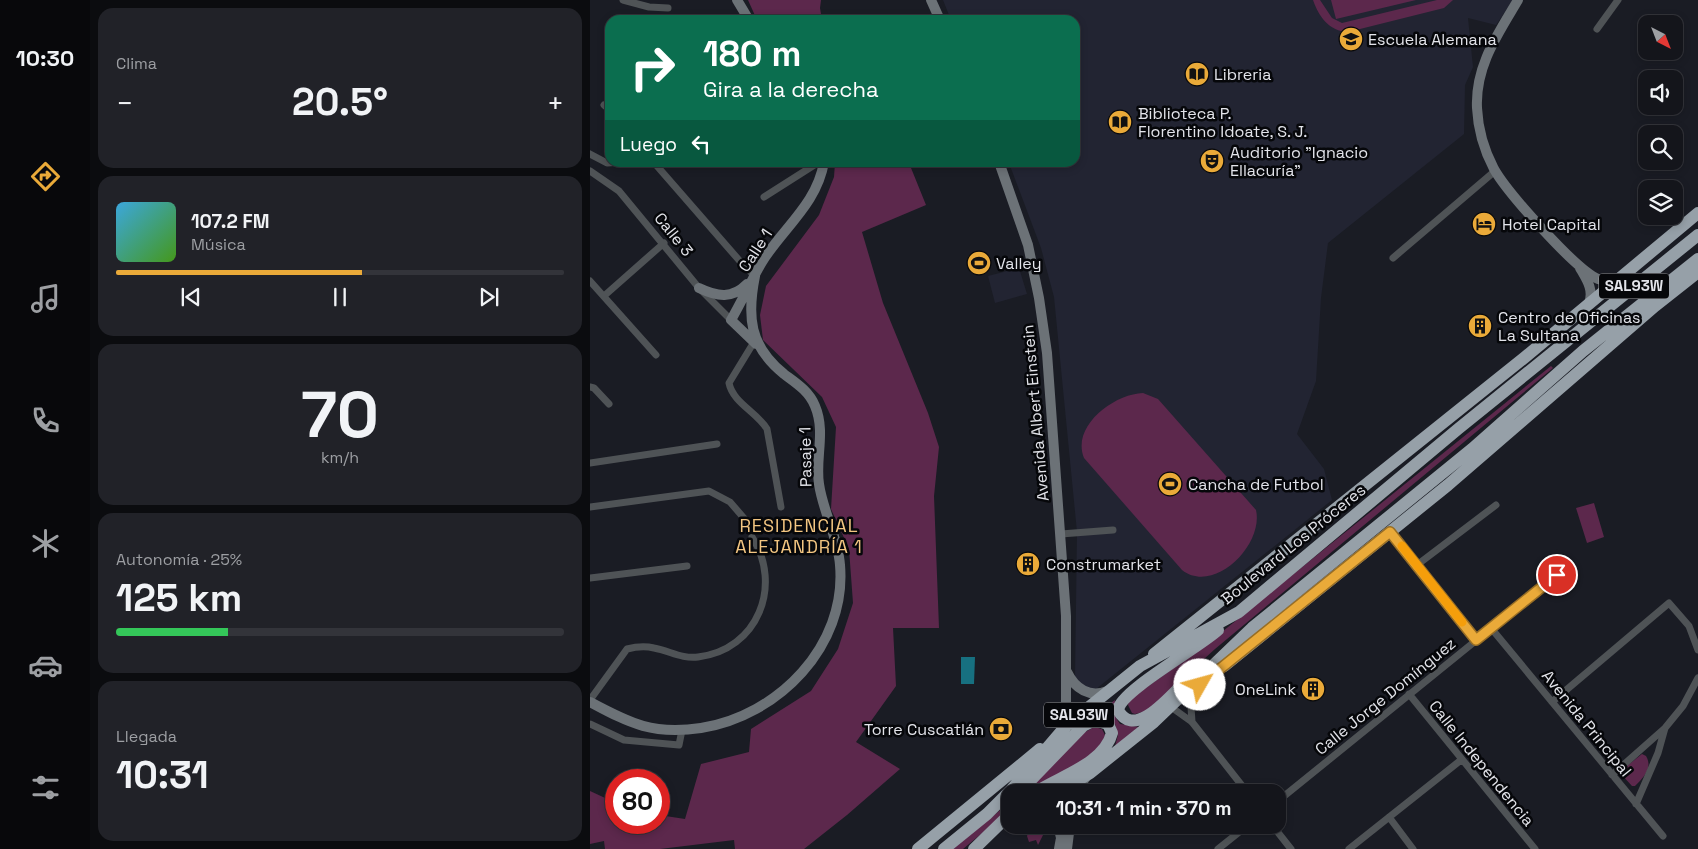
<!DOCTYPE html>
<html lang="es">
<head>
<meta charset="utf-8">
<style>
  :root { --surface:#14151b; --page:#212228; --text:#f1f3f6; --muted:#9d9fa3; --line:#33343a; --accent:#eaaa39 }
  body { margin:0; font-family:"Space Grotesk",sans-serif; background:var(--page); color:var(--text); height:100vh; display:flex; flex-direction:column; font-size:19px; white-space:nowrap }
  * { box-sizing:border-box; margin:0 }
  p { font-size:16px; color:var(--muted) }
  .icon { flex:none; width:28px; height:28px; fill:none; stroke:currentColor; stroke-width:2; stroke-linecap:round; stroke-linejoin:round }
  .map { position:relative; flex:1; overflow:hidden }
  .panel { display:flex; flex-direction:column; gap:8px; padding:8px; background:#0b0c0f; width:500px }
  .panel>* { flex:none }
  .guide { position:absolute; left:15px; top:15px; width:475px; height:152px; border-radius:15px; box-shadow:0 2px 8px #0003,0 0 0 1px var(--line); background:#0b6e4f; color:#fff; overflow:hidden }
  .needle { width:32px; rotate:138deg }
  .tools { position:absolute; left:1048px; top:15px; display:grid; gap:10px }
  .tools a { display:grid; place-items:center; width:45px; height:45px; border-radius:10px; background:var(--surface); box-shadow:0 2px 8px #0003,0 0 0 1px var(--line); font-size:25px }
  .speed { position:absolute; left:15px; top:769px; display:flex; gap:10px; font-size:25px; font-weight:700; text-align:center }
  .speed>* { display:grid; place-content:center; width:65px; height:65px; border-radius:50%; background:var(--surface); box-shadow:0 2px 8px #0003,0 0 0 1px var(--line); line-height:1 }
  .speed .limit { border:8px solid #d22; background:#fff; color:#111 }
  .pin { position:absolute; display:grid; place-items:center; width:42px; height:42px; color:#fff; margin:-21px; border:2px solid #fff; border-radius:50%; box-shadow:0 1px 5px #0007 }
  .me { position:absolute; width:55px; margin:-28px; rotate:52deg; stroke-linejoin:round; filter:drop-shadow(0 0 4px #0008) }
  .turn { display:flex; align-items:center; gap:18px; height:105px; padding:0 15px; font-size:22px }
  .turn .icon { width:65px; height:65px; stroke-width:2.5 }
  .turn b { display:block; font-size:35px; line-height:42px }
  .then { display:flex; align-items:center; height:48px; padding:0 15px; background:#0003; gap:10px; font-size:19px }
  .big { font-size:38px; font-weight:700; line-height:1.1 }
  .panel .tile { flex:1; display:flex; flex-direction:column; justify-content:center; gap:8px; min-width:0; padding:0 18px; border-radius:15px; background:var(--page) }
  .panel .dial { align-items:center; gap:0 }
  .dial b { font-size:65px; line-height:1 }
  .song { display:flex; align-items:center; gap:15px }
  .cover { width:60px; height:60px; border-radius:8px; background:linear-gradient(135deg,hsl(200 70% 55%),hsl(100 70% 35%)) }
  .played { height:5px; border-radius:2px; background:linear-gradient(90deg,var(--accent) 55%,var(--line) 55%) }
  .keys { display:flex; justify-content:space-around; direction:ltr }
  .heat { display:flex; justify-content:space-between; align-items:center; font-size:28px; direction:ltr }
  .charge { height:8px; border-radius:4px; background:linear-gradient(90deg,#34c759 25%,var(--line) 0) }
  .trip { position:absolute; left:411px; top:784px; width:285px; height:50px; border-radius:15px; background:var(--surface); box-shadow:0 2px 8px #0003,0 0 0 1px var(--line); font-weight:700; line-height:50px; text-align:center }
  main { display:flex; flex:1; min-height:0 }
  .tabs { display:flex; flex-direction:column; width:90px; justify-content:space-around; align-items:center; background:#08080b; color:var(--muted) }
  .tabs .icon { width:35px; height:35px }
  .tabs .current { color:var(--accent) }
  .tabs b { font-size:22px; color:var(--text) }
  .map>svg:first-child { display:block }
  .built { fill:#222432 }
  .green { fill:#5c284c }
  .water { fill:#177080 }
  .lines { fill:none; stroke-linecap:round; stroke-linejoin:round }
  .street { stroke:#4f5356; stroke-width:7 }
  .secondary { stroke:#6c7277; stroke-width:10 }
  .highway { stroke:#96a0a8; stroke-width:12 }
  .route-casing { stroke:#986e25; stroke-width:12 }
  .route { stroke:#eaaa39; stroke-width:9 }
  .slow { stroke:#f59e0b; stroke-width:9 }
  .labels { text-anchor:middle; stroke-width:5; stroke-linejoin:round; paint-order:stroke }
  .shield { fill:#06070a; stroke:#a1a2a7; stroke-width:1 }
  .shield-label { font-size:15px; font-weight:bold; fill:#e3e4ea }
  .poi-label { font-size:16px; fill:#e3e4ea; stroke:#06070a; text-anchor:start }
  .street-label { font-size:16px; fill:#e3e4ea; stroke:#06070a }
  .neighbourhood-label { font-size:18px; letter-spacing:1px; fill:#f3c682; stroke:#06070a }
</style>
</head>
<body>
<main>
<nav class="tabs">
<b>10:30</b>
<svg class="icon current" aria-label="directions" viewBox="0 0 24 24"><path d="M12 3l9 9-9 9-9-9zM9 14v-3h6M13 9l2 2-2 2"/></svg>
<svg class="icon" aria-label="music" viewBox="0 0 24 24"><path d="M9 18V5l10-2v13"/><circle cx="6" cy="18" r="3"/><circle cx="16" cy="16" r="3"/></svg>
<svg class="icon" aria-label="phone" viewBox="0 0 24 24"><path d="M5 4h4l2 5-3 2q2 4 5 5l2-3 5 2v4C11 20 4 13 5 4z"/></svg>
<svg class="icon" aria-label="climate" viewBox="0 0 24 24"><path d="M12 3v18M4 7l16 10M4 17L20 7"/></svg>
<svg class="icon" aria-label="car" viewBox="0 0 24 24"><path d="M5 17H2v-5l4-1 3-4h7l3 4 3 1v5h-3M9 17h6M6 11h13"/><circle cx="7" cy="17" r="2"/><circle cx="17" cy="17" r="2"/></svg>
<svg class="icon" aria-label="filters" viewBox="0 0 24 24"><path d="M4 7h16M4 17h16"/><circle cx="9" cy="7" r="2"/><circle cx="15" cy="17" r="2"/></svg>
</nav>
<section class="panel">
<div class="tile"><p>Clima</p>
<div class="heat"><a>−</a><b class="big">20.5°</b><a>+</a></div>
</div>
<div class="tile">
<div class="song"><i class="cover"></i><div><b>107.2 FM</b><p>Música</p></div></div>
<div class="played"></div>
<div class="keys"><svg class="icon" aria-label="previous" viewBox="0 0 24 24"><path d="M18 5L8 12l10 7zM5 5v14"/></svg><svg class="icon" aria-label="pause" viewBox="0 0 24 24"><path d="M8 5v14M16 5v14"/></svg><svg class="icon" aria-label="next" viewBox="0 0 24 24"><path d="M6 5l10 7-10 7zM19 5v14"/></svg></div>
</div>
<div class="tile dial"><b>70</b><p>km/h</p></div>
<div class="tile"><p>Autonomía · 25%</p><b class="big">125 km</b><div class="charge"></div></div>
<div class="tile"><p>Llegada</p><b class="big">10:31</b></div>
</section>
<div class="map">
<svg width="1108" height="849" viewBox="0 0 1108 849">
  <rect width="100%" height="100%" fill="#1a1c24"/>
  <path class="built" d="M353 0H923L906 25 878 18 883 67 875 85 874 134 738 243 731 298 726 381 707 434 734 469 742 500 506 689 498 690 485 678 487 532 464 297 451 248 419 163 485 162V20H361Z
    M429 268 437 294 405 303 398 276Z"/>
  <path class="green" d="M158 0H231L230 8 232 20H167Z
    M723 0H730L742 18 752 23 847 0H863L854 8 758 32C739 31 729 17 723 0Z
    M741 0H826L746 19Z
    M245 163H319L336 205 272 232 293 303 338 413 349 447 344 496 349 628H303L306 686 266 742 310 769 257 815 214 849H145L144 840 70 849H15L14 841 0 844V791L26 803V822H69V815L95 819 111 764 159 752 161 729 221 691 248 649 263 603 259 549 241 509 246 427 232 397 173 340 170 315 176 286 229 215 244 177Z
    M961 366 963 368 625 649 557 711 545 714 542 713 538 705 539 700 617 644Z
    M553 393 568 399 666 510C674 545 624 595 592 570L494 458C481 426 524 394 553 393Z
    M1004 503 1014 537 997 543 986 508Z
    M525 700 524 715 530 724 549 727 525 746 528 735 525 724 502 717Z
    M504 727 512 729 515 735 511 749 443 792H432L485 738Z
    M1052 754 1056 756C1063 768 1054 777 1045 786H1042L1031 774 1033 769Z
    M420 802V810L373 849H363Z
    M446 828 450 830 453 835 448 845 446 840 439 842 437 836 439 831Z"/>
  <path class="water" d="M371 657H385L384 684H371Z"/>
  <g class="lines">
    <path class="street" d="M33 0 59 7 78 8
      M1007 29 1028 0
      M14 105 20 110
      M0 154 17 163 33 162
      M67 166 155 267 165 276
      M0 171 29 191 109 288 141 320
      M174 197 229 162
      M803 258 905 171
      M0 281 66 355
      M14 296 74 243
      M164 342 139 383C143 403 167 412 177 429L191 507
      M0 387 4 388 19 404
      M0 463 127 444
      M0 507 119 491 140 502 159 524
      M800 531 886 640
      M471 534 523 530
      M827 565 906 505
      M0 578 97 566
      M901 628 1073 836
      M600 692 602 722
      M819 694 945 849
      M0 700 37 649C45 647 55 646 64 648 80 651 92 659 108 657 168 650 193 585 162 537
      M962 702 1079 603 1099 626 1108 650
      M581 707 602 722 657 792
      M0 724 34 740 89 745 92 730
      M1022 775 1075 728 1093 706 1108 678
      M688 801 967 575
      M1046 804 1068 753 1075 728
      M799 817 823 849
      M682 825 701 849
      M628 849 658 825
      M759 849 871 760"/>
    <path class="secondary" d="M147 0 159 20
      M341 0 350 20
      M928 0C908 34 885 66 887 108 888 129 894 150 904 169 917 192 985 269 1008 279 1014 281 1020 281 1027 279
      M409 162 438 245 449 298 457 353 476 616V726
      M990 268C997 280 1004 290 999 303
      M109 288C128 297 142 299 157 284
      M166 344 141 320C152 301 161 281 172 262 193 228 227 204 234 162
      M477 672C485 689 500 698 517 691
      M0 702C41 724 63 735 111 728 188 716 257 646 250 565 248 537 233 512 229 484 225 458 236 432 225 406 219 391 206 383 194 374 159 346 157 316 165 276
      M485 792 496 777
      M468 825 471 838 469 849
      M477 849 480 825"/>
    <path class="highway" d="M564 654 934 358 1108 213
      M634 666 858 485 1065 306 1108 272
      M592 685C578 698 544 740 528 710 530 691 610 647 628 630
      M437 784 493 726 505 720 518 724 522 733C514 764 470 776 446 792
      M468 792 500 773 564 722 662 628 882 449 993 351 1108 259
      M328 849 450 749
      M354 849 397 814 422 789 476 726 494 711 550 666 649 612 868 429 1108 235
      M384 849 420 814"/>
  </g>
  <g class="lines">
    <g class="route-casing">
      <path id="route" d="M610 685 800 532 886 640 967 575"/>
    </g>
    <use href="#route" class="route"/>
    <path class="slow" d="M812 546 872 622"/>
  </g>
  <defs>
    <g id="university-disc" transform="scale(1.25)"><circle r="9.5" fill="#eaaa39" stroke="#06070a"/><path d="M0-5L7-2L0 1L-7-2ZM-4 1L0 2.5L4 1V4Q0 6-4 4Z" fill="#111"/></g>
    <g id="library-disc" transform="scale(1.25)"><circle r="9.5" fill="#eaaa39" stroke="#06070a"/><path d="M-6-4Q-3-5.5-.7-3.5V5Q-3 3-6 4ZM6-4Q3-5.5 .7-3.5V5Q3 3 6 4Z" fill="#111"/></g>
    <g id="theatre-disc" transform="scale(1.25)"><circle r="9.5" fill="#eaaa39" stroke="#06070a"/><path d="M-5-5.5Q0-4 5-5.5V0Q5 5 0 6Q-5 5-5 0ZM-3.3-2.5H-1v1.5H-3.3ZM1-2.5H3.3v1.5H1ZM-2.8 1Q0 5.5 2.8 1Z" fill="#111"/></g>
    <g id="hotel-disc" transform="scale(1.25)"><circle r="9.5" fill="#eaaa39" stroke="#06070a"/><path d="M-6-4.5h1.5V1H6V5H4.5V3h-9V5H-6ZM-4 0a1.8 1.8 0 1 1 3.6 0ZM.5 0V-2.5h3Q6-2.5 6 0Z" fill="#111"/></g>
    <g id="stadium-disc" transform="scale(1.25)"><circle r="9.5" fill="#eaaa39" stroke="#06070a"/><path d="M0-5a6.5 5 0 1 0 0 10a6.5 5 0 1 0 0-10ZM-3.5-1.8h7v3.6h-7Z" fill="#111"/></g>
    <g id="building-disc" transform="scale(1.25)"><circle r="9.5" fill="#eaaa39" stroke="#06070a"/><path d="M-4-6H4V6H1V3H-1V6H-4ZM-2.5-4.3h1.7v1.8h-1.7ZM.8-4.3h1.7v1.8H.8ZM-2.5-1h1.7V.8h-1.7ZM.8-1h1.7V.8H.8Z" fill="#111"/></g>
    <g id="bank-disc" transform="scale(1.25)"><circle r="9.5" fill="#eaaa39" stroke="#06070a"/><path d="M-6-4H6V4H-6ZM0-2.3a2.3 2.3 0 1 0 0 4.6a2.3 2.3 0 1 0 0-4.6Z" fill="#111"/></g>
  </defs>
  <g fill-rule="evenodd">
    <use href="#university-disc" x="761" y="39"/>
    <use href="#library-disc" x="607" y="74"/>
    <use href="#library-disc" x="530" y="122"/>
    <use href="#theatre-disc" x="622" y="161"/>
    <use href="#hotel-disc" x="894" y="224"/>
    <use href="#stadium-disc" x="389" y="263"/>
    <use href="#building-disc" x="890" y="326"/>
    <use href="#stadium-disc" x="580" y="484"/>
    <use href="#building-disc" x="438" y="564"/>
    <use href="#building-disc" x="723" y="689"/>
    <use href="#bank-disc" x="411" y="729"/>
  </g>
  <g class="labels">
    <g class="shield">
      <rect x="1009" y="273.5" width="70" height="25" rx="4"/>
      <rect x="454" y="702.5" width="70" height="25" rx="4"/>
    </g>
    <g class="shield-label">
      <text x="1044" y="291">SAL93W</text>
      <text x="489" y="720">SAL93W</text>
    </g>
    <g class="poi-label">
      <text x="778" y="45">Escuela Alemana</text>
      <text x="624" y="80">Libreria</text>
      <text x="548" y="119">Biblioteca P.<tspan x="548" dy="18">Florentino Idoate, S. J.</tspan></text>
      <text x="640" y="158">Auditorio "Ignacio<tspan x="640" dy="18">Ellacuría"</tspan></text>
      <text x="912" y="230">Hotel Capital</text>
      <text x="406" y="269">Valley</text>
      <text x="908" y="323">Centro de Oficinas<tspan x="908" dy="18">La Sultana</tspan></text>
      <text x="598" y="490">Cancha de Futbol</text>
      <text x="456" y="570">Construmarket</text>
      <text x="706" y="695" text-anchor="end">OneLink</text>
      <text x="394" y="735" text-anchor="end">Torre Cuscatlán</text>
    </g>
    <g class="street-label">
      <text transform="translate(84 234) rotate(51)" y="6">Calle 3</text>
      <text transform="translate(165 250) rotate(-57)" y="6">Calle 1</text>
      <text transform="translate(445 413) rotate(-95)" y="6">Avenida Albert Einstein</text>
      <text transform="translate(215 457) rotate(-91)" y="6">Pasaje 1</text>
      <text transform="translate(703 544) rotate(-39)" y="6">Boulevard Los Próceres</text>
      <text transform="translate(795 696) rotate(-39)" y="6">Calle Jorge Domínguez</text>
      <text transform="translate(997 723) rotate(51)" y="6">Avenida Principal</text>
      <text transform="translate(892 763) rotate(51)" y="6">Calle Independencia</text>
    </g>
    <g class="neighbourhood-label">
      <text x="209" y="532">RESIDENCIAL<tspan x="209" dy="21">ALEJANDRÍA 1</tspan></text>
    </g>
  </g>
</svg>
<div class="tools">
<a><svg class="needle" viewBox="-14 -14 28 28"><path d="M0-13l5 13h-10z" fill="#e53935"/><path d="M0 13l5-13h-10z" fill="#9d9fa3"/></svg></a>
<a><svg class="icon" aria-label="sound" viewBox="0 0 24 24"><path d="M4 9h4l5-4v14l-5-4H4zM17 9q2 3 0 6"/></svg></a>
<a><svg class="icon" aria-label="search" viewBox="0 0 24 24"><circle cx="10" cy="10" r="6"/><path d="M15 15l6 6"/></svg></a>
<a><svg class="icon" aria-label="layers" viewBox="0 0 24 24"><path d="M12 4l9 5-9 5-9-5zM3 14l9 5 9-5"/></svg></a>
</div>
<div class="speed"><div class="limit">80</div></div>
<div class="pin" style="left:967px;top:575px;background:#d93025"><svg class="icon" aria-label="arrive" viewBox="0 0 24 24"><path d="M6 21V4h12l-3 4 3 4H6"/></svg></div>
<svg class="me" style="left:610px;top:685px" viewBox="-20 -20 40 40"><circle r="19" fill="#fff"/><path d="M0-13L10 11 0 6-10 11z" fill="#eaaa39"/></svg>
<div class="trip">10:31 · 1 min · 370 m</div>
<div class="guide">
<div class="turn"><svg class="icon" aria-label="right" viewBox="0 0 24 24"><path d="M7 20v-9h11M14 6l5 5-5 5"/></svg><div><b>180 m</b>Gira a la derecha</div></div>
<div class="then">Luego<svg class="icon" aria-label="left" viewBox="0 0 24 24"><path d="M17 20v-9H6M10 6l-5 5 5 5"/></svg></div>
</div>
</div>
</main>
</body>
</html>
